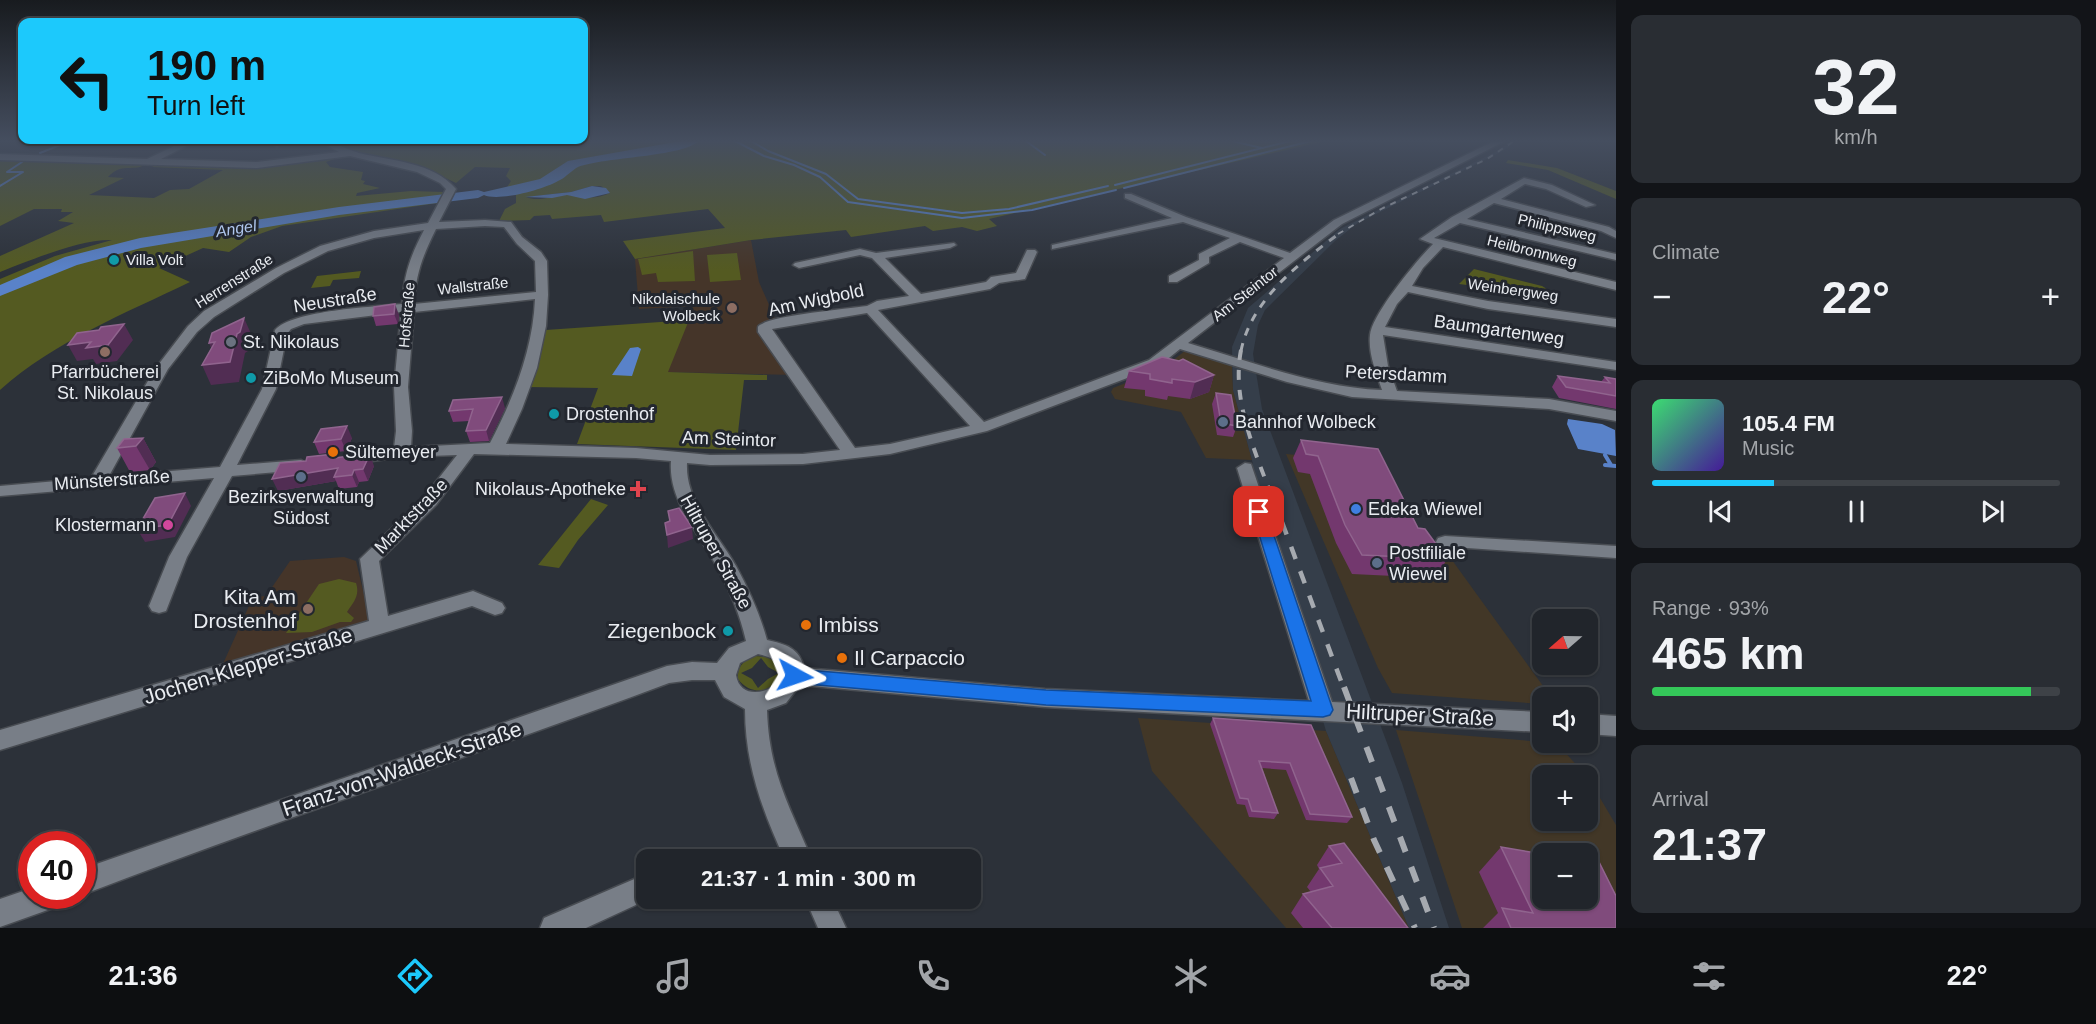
<!DOCTYPE html>
<html lang="en">
<head>
<meta charset="utf-8">
<style>
  :root { --surface:#21252b; --page:#292d33; --text:#f1f3f6; --muted:#a2a5a9; --line:#3e4247; --accent:#1cc9fc }
  body { margin:0; font-family:Helvetica,sans-serif; background:var(--page); color:var(--text); height:100vh; display:flex; flex-direction:column; font-size:22px; white-space:nowrap }
  * { box-sizing:border-box; margin:0 }
  p { font-size:20px; color:var(--muted) }
  .icon { flex:none; width:33px; height:33px; fill:none; stroke:currentColor; stroke-width:2; stroke-linecap:round; stroke-linejoin:round }
  .map { position:relative; flex:1; overflow:hidden }
  .drawer { display:flex; flex-direction:column; gap:15px; padding:15px; background:#121418; width:480px }
  .drawer>* { flex:none }
  .banner { position:absolute; left:18px; top:18px; width:570px; height:126px; border-radius:12px; box-shadow:0 2px 4px #0004,0 0 0 2px var(--line); background:#1cc9fc; color:#111; overflow:hidden }
  .needle { width:39px; rotate:250deg }
  .fabs { position:absolute; left:1532px; top:609px; display:grid; gap:12px }
  .fabs a { display:grid; place-items:center; width:66px; height:66px; border-radius:12px; background:var(--surface); box-shadow:0 2px 4px #0004,0 0 0 2px var(--line); font-size:30px }
  .speed { position:absolute; left:18px; top:831px; display:flex; gap:12px; font-size:30px; font-weight:700; text-align:center }
  .speed>* { display:grid; place-content:center; width:78px; height:78px; border-radius:50%; background:var(--surface); box-shadow:0 2px 4px #0004,0 0 0 2px var(--line); line-height:1 }
  .speed .limit { border:9px solid #d22; background:#fff; color:#111 }
  .pin { position:absolute; display:grid; place-items:center; width:51px; height:51px; color:#fff; margin:-26px; border-radius:12px; box-shadow:0 3px 9px #0006 }
  .me { position:absolute; width:66px; margin:-33px; rotate:95deg; stroke-linejoin:round; filter:drop-shadow(0 0 4px #0008) }
  .turn { display:flex; align-items:center; gap:21px; height:126px; padding:0 30px; font-size:27px }
  .turn .icon { width:78px; height:78px; stroke-width:2.5 }
  .turn b { display:block; font-size:42px; line-height:51px }
  .big { font-size:45px; font-weight:800; line-height:1.1 }
  .drawer .tile { flex:1; display:flex; flex-direction:column; justify-content:center; gap:9px; min-width:0; padding:0 21px; border-radius:12px; background:var(--page) }
  .drawer .dial { align-items:center; gap:0 }
  .dial b { font-size:78px; line-height:1 }
  .song { display:flex; align-items:center; gap:18px }
  .cover { width:72px; height:72px; border-radius:9px; background:linear-gradient(135deg,hsl(140 70% 55%),hsl(260 70% 35%)) }
  .played { height:6px; border-radius:3px; background:linear-gradient(90deg,var(--accent) 30%,var(--line) 30%) }
  .keys { display:flex; justify-content:space-around; direction:ltr }
  .heat { display:flex; justify-content:space-between; align-items:center; font-size:33px; direction:ltr }
  .charge { height:9px; border-radius:4px; background:linear-gradient(90deg,#34c759 93%,var(--line) 0) }
  .trip { position:absolute; left:636px; top:849px; width:345px; height:60px; border-radius:12px; background:var(--surface); box-shadow:0 2px 4px #0004,0 0 0 2px var(--line); font-weight:800; line-height:60px; text-align:center }
  .tab-bar { display:flex; height:96px; justify-content:space-around; align-items:center; background:#0d0f11; color:var(--muted) }
  .tab-bar .icon { width:42px; height:42px }
  .tab-bar .on { color:var(--accent) }
  .tab-bar b { font-size:27px; color:var(--text) }
  main { display:flex; flex:1; min-height:0 }
  .map>svg:first-child { display:block }
  .commercial { fill:#423727; fill-rule:evenodd }
  .built { fill:#353e4a }
  .education { fill:#453529 }
  .green { fill:#545a21; fill-rule:evenodd }
  .water { fill:#5982c9 }
  .lines { fill:none; stroke-linecap:round; stroke-linejoin:round }
  .stream-far1 { stroke:#5982c9; stroke-width:2 }
  .stream { stroke:#5982c9; stroke-width:4 }
  .river { fill:#5982c9; fill-rule:evenodd }
  .minor-casing { stroke:#484c52; stroke-width:3 }
  .minor { fill:#787e87; fill-rule:evenodd }
  .rail-far4 { stroke:#a6aab0; stroke-width:2; stroke-dasharray:6 6; stroke-linecap:butt }
  .rail-far3 { stroke:#a6aab0; stroke-width:3; stroke-dasharray:8 8; stroke-linecap:butt }
  .rail-far2 { stroke:#a6aab0; stroke-width:4; stroke-dasharray:10 10; stroke-linecap:butt }
  .rail-far1 { stroke:#a6aab0; stroke-width:4.5; stroke-dasharray:13 13; stroke-linecap:butt }
  .rail { stroke:#a6aab0; stroke-width:6; stroke-dasharray:16 16; stroke-linecap:butt }
  .wall { fill:#73386e }
  .shaded-wall { fill:#512d53 }
  .building { fill:#804b7c; stroke:#90648e; stroke-width:1.5 }
  .route { fill:#1a73e8; stroke:#114b97; stroke-width:1.5 }
  .culture-dot { fill:#0f9aa8; stroke:#23272f; stroke-width:2 }
  .education-dot { fill:#8d6e63; stroke:#23272f; stroke-width:2 }
  .worship-dot { fill:#6b7280; stroke:#23272f; stroke-width:2 }
  .service-dot { fill:#5c6f8a; stroke:#23272f; stroke-width:2 }
  .food-dot { fill:#e8710a; stroke:#23272f; stroke-width:2 }
  .health-dot { fill:#e0444e; stroke:#23272f; stroke-width:2 }
  .shop-dot { fill:#3f7fe0; stroke:#23272f; stroke-width:2 }
  .hotel-dot { fill:#d1479c; stroke:#23272f; stroke-width:2 }
  .labels { text-anchor:middle; stroke-width:6; stroke-linejoin:round; paint-order:stroke }
  .far-street-label { font-size:15px; fill:#e9ecf1; stroke:#23272f }
  .far-poi-label { font-size:15px; fill:#e9ecf1; stroke:#23272f; text-anchor:start }
  .far-water-label { font-size:16px; font-style:italic; fill:#afc6ec; stroke:#23272f }
  .street-label { font-size:18px; fill:#e9ecf1; stroke:#23272f }
  .poi-label { font-size:18px; fill:#e9ecf1; stroke:#23272f; text-anchor:start }
  .near-poi-label { font-size:21px; fill:#e9ecf1; stroke:#23272f; text-anchor:end }
  .near-street-label { font-size:21px; fill:#e9ecf1; stroke:#23272f }
</style>
</head>
<body>
<main>
<div class="map">
<svg width="1616" height="928" viewBox="0 0 1616 928">
  <rect width="100%" height="100%" fill="#2c3139"/>
  <path class="commercial" d="M1186 350 1232 363 1233 390 1252 460 1206 458 1181 412 1115 399 1111 392 1113 388 1162 369Z
    M1286 454 1375 462 1410 539 1439 542 1551 697 1542 698V704L1392 693 1378 668Z
    M1138 718 1326 731 1409 928H1286L1152 771Z
    M1396 730 1556 743 1587 776H1542V820H1587V776L1616 825V928H1462ZM1542 854H1587V898H1542Z"/>
  <path class="built" d="M1511 141H1517L1503 151 1358 223 1336 240 1265 310 1258 325 1253 354 1262 409 1402 783 1449 928H1409L1326 731 1308 669 1250 496 1253 464 1233 390 1232 347 1248 308 1340 229 1497 151Z"/>
  <path class="education" d="M751 240 759 282 777 323 765 327 795 375 667 372 693 306 639 309 635 259Z
    M344 557 356 561 370 620 222 666 253 597 266 596 290 561Z"/>
  <path class="green" d="M328 141H425L423 143 525 147 533 141H689L642 152 573 163 576 164 683 146 695 141H1325L989 219 997 226 977 231 962 227 933 231 925 226 851 237 846 230 751 240 635 259 623 241 725 228 708 209 604 222 601 215 552 219 550 215 534 216 530 220 499 221 505 209 516 203V195L504 192 511 181 506 176 510 168 475 167 456 183C415 162 368 161 328 141ZM592 186H601L610 193C596 200 583 197 568 195 555 194 540 203 526 197L571 192Z
    M337 158 326 162 330 167 363 172 361 180 365 181 363 184 380 188 357 193 356 196 411 191 444 192 438 203 282 226 251 237 229 252 203 248 159 268 190 282C124 314 55 341 0 390V279L55 256 112 240C80 239 31 260 0 272V256L74 223 58 221 73 212H61L62 209H34L0 226V160L145 165C131 172 122 162 108 177L124 178 89 195 154 198 170 190 189 189 223 170 152 167 155 165 264 166Z
    M1508 160 1557 168 1616 191V199L1548 170 1506 163Z
    M693 251 695 281 658 282 656 273 642 275 638 259Z
    M737 253 741 280 710 282 707 255Z
    M1474 269 1542 286 1560 297 1459 284Z
    M361 271 359 278 333 280 330 286 311 288 317 276Z
    M689 320 668 372 767 375V380H744L736 450 577 444 598 388 526 387 546 330Z
    M591 499 608 505 578 540 559 568 538 565Z
    M339 579 356 583C360 595 354 602 347 612L354 618 351 622H340L312 632 286 633 319 584Z
    M755 656 769 657 779 664 781 675C774 694 750 696 738 679 737 666 744 660 755 656ZM761 658 768 667 779 673 768 679 758 688 752 679 741 673 752 668Z"/>
  <path class="water" d="M592 186 606 188 610 193 585 199 567 195 552 198 525 197 571 192Z
    M638 347 641 349 632 376 612 375 630 348Z
    M1568 419 1602 424 1615 430 1616 456 1578 449 1567 424Z"/>
  <g class="lines">
    <path class="stream-far1" d="M735 141 764 156 794 165 820 177 848 202 962 218 1032 210 1116 190
      M751 141 768 151 826 174 858 199 962 213 1009 209 1108 186
      M1026 141 1045 155
      M1232 141 1262 148
      M40 153 70 141
      M1115 185 1290 141
      M0 186 23 172H7L22 162
      M1124 188 1311 141"/>
    <path class="stream" d="M1605 455 1611 465
      M1605 465 1616 466"/>
    <path class="river" d="M681 141H699C682 157 604 157 578 167 572 170 566 177 560 180 545 189 499 202 484 195L478 198 339 215 141 248 77 265 0 296V285L65 257 140 238 339 207 478 190 484 192 540 179 568 161Z"/>
    <g class="minor-casing">
      <path id="minor" d="M185 141H196L161 159 257 162 339 152 319 141C334 141 345 149 359 153 392 161 433 162 456 189L439 222 485 220 511 222 522 237 541 252 547 261 548 295 546 326 537 368 522 409 506 444 636 448 710 455 803 454 840 450 758 332C758 327 757 326 762 324 776 315 846 309 867 306L877 301 909 296 872 258 860 255 799 268 793 265 795 263 860 249 876 253 954 243 956 245 950 248 885 258 921 294 986 282 991 277 1016 273 1027 250H1035L1037 252 1025 279 999 283 990 289 878 310 984 422 1149 360 1284 258 1240 242 1209 257V263L1177 282H1169V276L1199 260V254L1230 238 1183 222 1052 249V245L1172 218 1125 198V194H1131L1186 217 1290 253 1334 220 1494 141H1505L1342 224 1188 343C1252 362 1316 387 1382 390 1376 373 1368 353 1370 335 1372 314 1417 260 1433 244L1420 239 1452 217 1524 178 1552 185 1595 205 1586 207 1546 189 1525 184 1501 199 1609 227 1616 231V238L1601 231 1494 203 1467 219 1616 254V260L1460 223 1434 238 1616 282V290L1443 247 1423 268 1412 286 1488 301 1616 319V327L1488 309 1408 292 1397 304 1385 327 1616 362V370L1383 335 1388 366 1397 391 1549 399 1616 411V421L1549 409 1352 397 1287 382 1180 349 1159 366 987 431 890 454 803 464 710 465 687 463C685 502 718 534 736 566 749 590 760 614 767 640 785 644 800 648 804 668L1045 689 1309 701 1237 468 1245 463 1251 464 1332 702 1542 712V732L1045 707 800 685 786 703 767 710C769 772 789 805 812 860H785C762 810 745 764 745 709L724 697 715 680H692L669 683C474 756 276 820 82 895V869L667 666 692 662 717 663 729 648 746 641C740 615 730 590 717 567 699 533 668 501 671 461L636 458 474 454 436 505 379 561 388 616 473 591 502 603 505 608 502 613 495 615 472 606 0 750V730L369 621 360 559 424 497 457 455 402 457 350 464 342 459 350 454 394 448 396 431 394 387 401 312 304 324 291 329 287 334 276 389 237 465 301 460 309 465 301 470 232 476 187 557 166 611 159 613 152 611 149 606 169 557 214 478 0 496V486L91 478 155 369 188 326 204 311 276 268 320 246 374 231 428 223 446 189 440 183 417 172 350 156 257 168 0 160V154L147 159ZM485 226 504 227 517 244 535 261 536 292 414 304C416 274 422 257 436 229ZM424 230C410 257 404 274 402 304 373 307 293 310 275 330L262 389 220 467 109 476 168 369 197 332 214 317 284 273 328 251 374 238ZM535 299C533 350 513 399 490 443L411 447 412 431 408 387 414 312ZM867 313 970 426 890 444 855 448 772 329ZM758 654C823 668 743 718 736 675L740 663Z
        M275 141H283L277 147 273 144Z
        M1445 536 1616 546V558L1438 546 1436 542 1438 538Z
        M1587 714 1616 716V736L1587 734Z
        M646 874V898H651L586 928H540L544 918Z
        M32 888V896H62L59 906 0 927V899Z
        M805 898H832L846 928H818Z"/>
    </g>
    <use href="#minor" class="minor"/>
    <path class="rail-far4" d="M1338 234 1383 208 1487 159 1514 141"/>
    <path class="rail-far3" d="M1241 351C1251 300 1300 262 1340 233"/>
    <path class="rail-far2" d="M1241 350C1231 401 1256 453 1273 500"/>
    <path class="rail-far1" d="M1273 498 1344 689"/>
    <path class="rail" d="M1344 687 1434 928
      M1351 778 1374 840 1415 928"/>
  </g>
  <path class="wall" d="M374 307 399 315 398 324 376 326 373 316Z
    M1129 371 1214 375 1209 392 1190 399 1168 396 1167 400 1145 396V390L1124 388Z
    M1558 376 1601 382 1605 377 1616 379V409L1559 398 1552 387Z
    M1216 393 1237 426 1233 437 1217 435 1212 404Z
    M505 408 489 441 470 442 466 431 469 421 453 422 449 411Z
    M143 438 156 462 150 470 130 472 117 448Z
    M352 438 346 451 319 454 314 442Z
    M1301 440 1418 528 1447 559 1436 578 1352 574 1336 543 1310 474 1298 472 1293 458Z
    M335 454 336 457 374 466 368 481 359 482 357 487 339 489 336 481 278 491Z
    M1213 718 1311 725 1352 817 1347 823 1306 820 1286 770 1262 768 1278 813 1274 819 1249 817 1245 805 1237 804 1210 724Z
    M1329 846 1408 928H1303L1291 913 1303 894 1311 892 1307 887 1319 869 1317 865Z
    M1501 847 1616 928H1483L1498 913 1479 872Z"/>
  <path class="shaded-wall" d="M395 304 399 315 398 324 394 314Z
    M244 318 252 336 248 351 245 353 239 382 211 385 202 365 237 334Z
    M124 324 133 340 117 361 96 364 93 359 77 361 68 345Z
    M215 342 217 362 209 343Z
    M1214 375 1209 392 1190 399 1195 382Z
    M502 397 505 408 489 441 486 430Z
    M347 426 352 438 346 451 341 439Z
    M143 438 156 462 150 470 136 446Z
    M335 454 339 466 334 477 336 481 278 491 272 479 333 458Z
    M370 454 374 466 368 481 363 469Z
    M354 470 359 482 357 487 352 475Z
    M185 493 191 506 175 537 145 542 137 529Z
    M692 527 693 539 668 548 667 535Z"/>
  <path class="building" d="M395 304 394 314 373 316 374 307Z
    M244 318 240 332 237 334 230 362 202 365 215 342 209 343 212 333Z
    M124 324 108 345 86 348 91 342 68 345 77 333 99 330 101 327Z
    M1162 357 1179 361 1183 359 1214 375 1195 382 1172 379V383L1150 379V374L1129 371Z
    M1558 376 1610 383 1605 377 1616 379V396L1566 387Z
    M1216 393 1231 395 1237 426 1221 423Z
    M502 397 486 430 466 431 473 409 449 411 453 400Z
    M347 426 341 439 314 442 321 429Z
    M143 438 136 446 117 448 124 439Z
    M1301 440 1378 449 1418 528 1425 529 1447 559 1362 555 1345 525 1318 456 1306 454Z
    M335 454 333 458 370 454 363 469 354 470 352 475 334 477 338 468 272 479 280 463 306 461 307 457Z
    M185 493 168 525 137 529 155 498Z
    M679 508 692 527 667 535 665 523 670 521 668 511Z
    M1213 718 1311 725 1352 817 1310 814 1290 763 1259 761 1278 813 1252 811 1248 799 1240 798Z
    M1344 843 1408 928H1332L1303 894 1333 886 1320 868 1342 863 1329 846Z
    M1501 847 1542 854V898H1587V861L1599 862 1616 896V928H1511L1502 908 1533 913Z"/>
  <linearGradient id="sky" x2="0" y2="1"><stop stop-color="#181b1f"/><stop offset="0.52" stop-color="#454e5f"/><stop offset="1" stop-color="#454e5f" stop-opacity="0"/></linearGradient>
  <rect width="1616" height="271" fill="url(#sky)"/>
  <path class="route" d="M1259 507 1266 512 1333 710 1330 715 1323 717 1046 705 795 683 788 681 786 676 788 671 795 669 1046 690 1311 701 1252 512Z"/>
  <g class="culture-dot">
    <circle cx="114" cy="260" r="6"/>
    <circle cx="251" cy="378" r="6"/>
    <circle cx="554" cy="414" r="6"/>
    <circle cx="728" cy="631" r="6"/>
  </g>
  <g class="education-dot">
    <circle cx="732" cy="308" r="6"/>
    <circle cx="105" cy="352" r="6"/>
    <circle cx="308" cy="609" r="6"/>
  </g>
  <circle class="worship-dot" cx="231" cy="342" r="6"/>
  <g class="service-dot">
    <circle cx="1223" cy="422" r="6"/>
    <circle cx="301" cy="477" r="6"/>
    <circle cx="1377" cy="563" r="6"/>
  </g>
  <g class="food-dot">
    <circle cx="333" cy="452" r="6"/>
    <circle cx="806" cy="625" r="6"/>
    <circle cx="842" cy="658" r="6"/>
  </g>
  <path class="health-dot" d="M635 480h6v6h6v6h-6v6h-6v-6h-6v-6h6z"/>
  <circle class="shop-dot" cx="1356" cy="509" r="6"/>
  <circle class="hotel-dot" cx="168" cy="525" r="6"/>
  <g class="labels">
    <g class="far-street-label">
      <text transform="translate(1557 228) rotate(13)" y="5">Philippsweg</text>
      <text transform="translate(1532 251) rotate(14)" y="5">Heilbronnweg</text>
      <text transform="translate(234 281) rotate(-32)" y="5">Herrenstraße</text>
      <text transform="translate(473 286) rotate(-6)" y="5">Wallstraße</text>
      <text transform="translate(1513 290) rotate(8)" y="5">Weinbergweg</text>
      <text transform="translate(1245 294) rotate(-38)" y="5">Am Steintor</text>
      <text transform="translate(407 315) rotate(-85)" y="5">Hofstraße</text>
    </g>
    <g class="far-poi-label">
      <text x="126" y="265">Villa Volt</text>
      <text x="720" y="304" text-anchor="end">Nikolaischule<tspan x="720" dy="17">Wolbeck</tspan></text>
    </g>
    <g class="far-water-label">
      <text transform="translate(236 228) rotate(-9)" y="6">Angel</text>
    </g>
    <g class="street-label">
      <text transform="translate(335 300) rotate(-9)" y="6">Neustraße</text>
      <text transform="translate(816 300) rotate(-12)" y="6">Am Wigbold</text>
      <text transform="translate(1499 330) rotate(8)" y="6">Baumgartenweg</text>
      <text transform="translate(1396 374) rotate(3)" y="6">Petersdamm</text>
      <text transform="translate(729 439) rotate(2)" y="6">Am Steintor</text>
      <text transform="translate(112 480) rotate(-4)" y="6">Münsterstraße</text>
      <text transform="translate(411 516) rotate(-46)" y="6">Marktstraße</text>
      <text transform="translate(716 552) rotate(61)" y="6">Hiltruper Straße</text>
    </g>
    <g class="poi-label">
      <text x="243" y="348">St. Nikolaus</text>
      <text x="105" y="378" text-anchor="middle">Pfarrbücherei<tspan x="105" dy="21">St. Nikolaus</tspan></text>
      <text x="263" y="384">ZiBoMo Museum</text>
      <text x="566" y="420">Drostenhof</text>
      <text x="1235" y="428">Bahnhof Wolbeck</text>
      <text x="345" y="458">Sültemeyer</text>
      <text x="626" y="495" text-anchor="end">Nikolaus-Apotheke</text>
      <text x="301" y="503" text-anchor="middle">Bezirksverwaltung<tspan x="301" dy="21">Südost</tspan></text>
      <text x="1368" y="515">Edeka Wiewel</text>
      <text x="156" y="531" text-anchor="end">Klostermann</text>
      <text x="1389" y="559">Postfiliale<tspan x="1389" dy="21">Wiewel</tspan></text>
    </g>
    <g class="near-poi-label">
      <text x="296" y="604">Kita Am<tspan x="296" dy="24">Drostenhof</tspan></text>
      <text x="818" y="632" text-anchor="start">Imbiss</text>
      <text x="716" y="638">Ziegenbock</text>
      <text x="854" y="665" text-anchor="start">Il Carpaccio</text>
    </g>
    <g class="near-street-label">
      <text transform="translate(248 666) rotate(-17)" y="7">Jochen-Klepper-Straße</text>
      <text transform="translate(1420 715) rotate(3)" y="7">Hiltruper Straße</text>
      <text transform="translate(402 769) rotate(-19)" y="7">Franz-von-Waldeck-Straße</text>
    </g>
  </g>
</svg>
<div class="fabs">
<a><svg class="needle" viewBox="-14 -14 28 28"><path d="M0-13l5 13h-10z" fill="#e53935"/><path d="M0 13l5-13h-10z" fill="#a2a5a9"/></svg></a>
<a><svg class="icon" aria-label="sound" viewBox="0 0 24 24"><path d="M4 9h4l5-4v14l-5-4H4zM17 9q2 3 0 6"/></svg></a>
<a>+</a>
<a>−</a>
</div>
<div class="speed"><div class="limit">40</div></div>
<div class="pin" style="left:1259px;top:512px;background:#d93025"><svg class="icon" aria-label="arrive" viewBox="0 0 24 24"><path d="M6 21V4h12l-3 4 3 4H6"/></svg></div>
<svg class="me" style="left:795px;top:676px" viewBox="-20 -20 40 40"><path d="M0-17L14 15 0 8-14 15z" fill="#1a73e8" stroke="#fff" stroke-width="4"/></svg>
<div class="trip">21:37 · 1 min · 300 m</div>
<div class="banner">
<div class="turn"><svg class="icon" aria-label="left" viewBox="0 0 24 24"><path d="M17 20v-9H6M10 6l-5 5 5 5"/></svg><div><b>190 m</b>Turn left</div></div>
</div>
</div>
<section class="drawer">
<div class="tile dial"><b>32</b><p>km/h</p></div>
<div class="tile"><p>Climate</p>
<div class="heat"><a>−</a><b class="big">22°</b><a>+</a></div>
</div>
<div class="tile">
<div class="song"><i class="cover"></i><div><b>105.4 FM</b><p>Music</p></div></div>
<div class="played"></div>
<div class="keys"><svg class="icon" aria-label="previous" viewBox="0 0 24 24"><path d="M18 5L8 12l10 7zM5 5v14"/></svg><svg class="icon" aria-label="pause" viewBox="0 0 24 24"><path d="M8 5v14M16 5v14"/></svg><svg class="icon" aria-label="next" viewBox="0 0 24 24"><path d="M6 5l10 7-10 7zM19 5v14"/></svg></div>
</div>
<div class="tile"><p>Range · 93%</p><b class="big">465 km</b><div class="charge"></div></div>
<div class="tile"><p>Arrival</p><b class="big">21:37</b></div>
</section>
</main>
<nav class="tab-bar">
<b>21:36</b>
<svg class="icon on" aria-label="directions" viewBox="0 0 24 24"><path d="M12 3l9 9-9 9-9-9zM9 14v-3h6M13 9l2 2-2 2"/></svg>
<svg class="icon" aria-label="music" viewBox="0 0 24 24"><path d="M9 18V5l10-2v13"/><circle cx="6" cy="18" r="3"/><circle cx="16" cy="16" r="3"/></svg>
<svg class="icon" aria-label="phone" viewBox="0 0 24 24"><path d="M5 4h4l2 5-3 2q2 4 5 5l2-3 5 2v4C11 20 4 13 5 4z"/></svg>
<svg class="icon" aria-label="climate" viewBox="0 0 24 24"><path d="M12 3v18M4 7l16 10M4 17L20 7"/></svg>
<svg class="icon" aria-label="car" viewBox="0 0 24 24"><path d="M5 17H2v-5l4-1 3-4h7l3 4 3 1v5h-3M9 17h6M6 11h13"/><circle cx="7" cy="17" r="2"/><circle cx="17" cy="17" r="2"/></svg>
<svg class="icon" aria-label="filters" viewBox="0 0 24 24"><path d="M4 7h16M4 17h16"/><circle cx="9" cy="7" r="2"/><circle cx="15" cy="17" r="2"/></svg>
<b>22°</b>
</nav>
</body>
</html>
